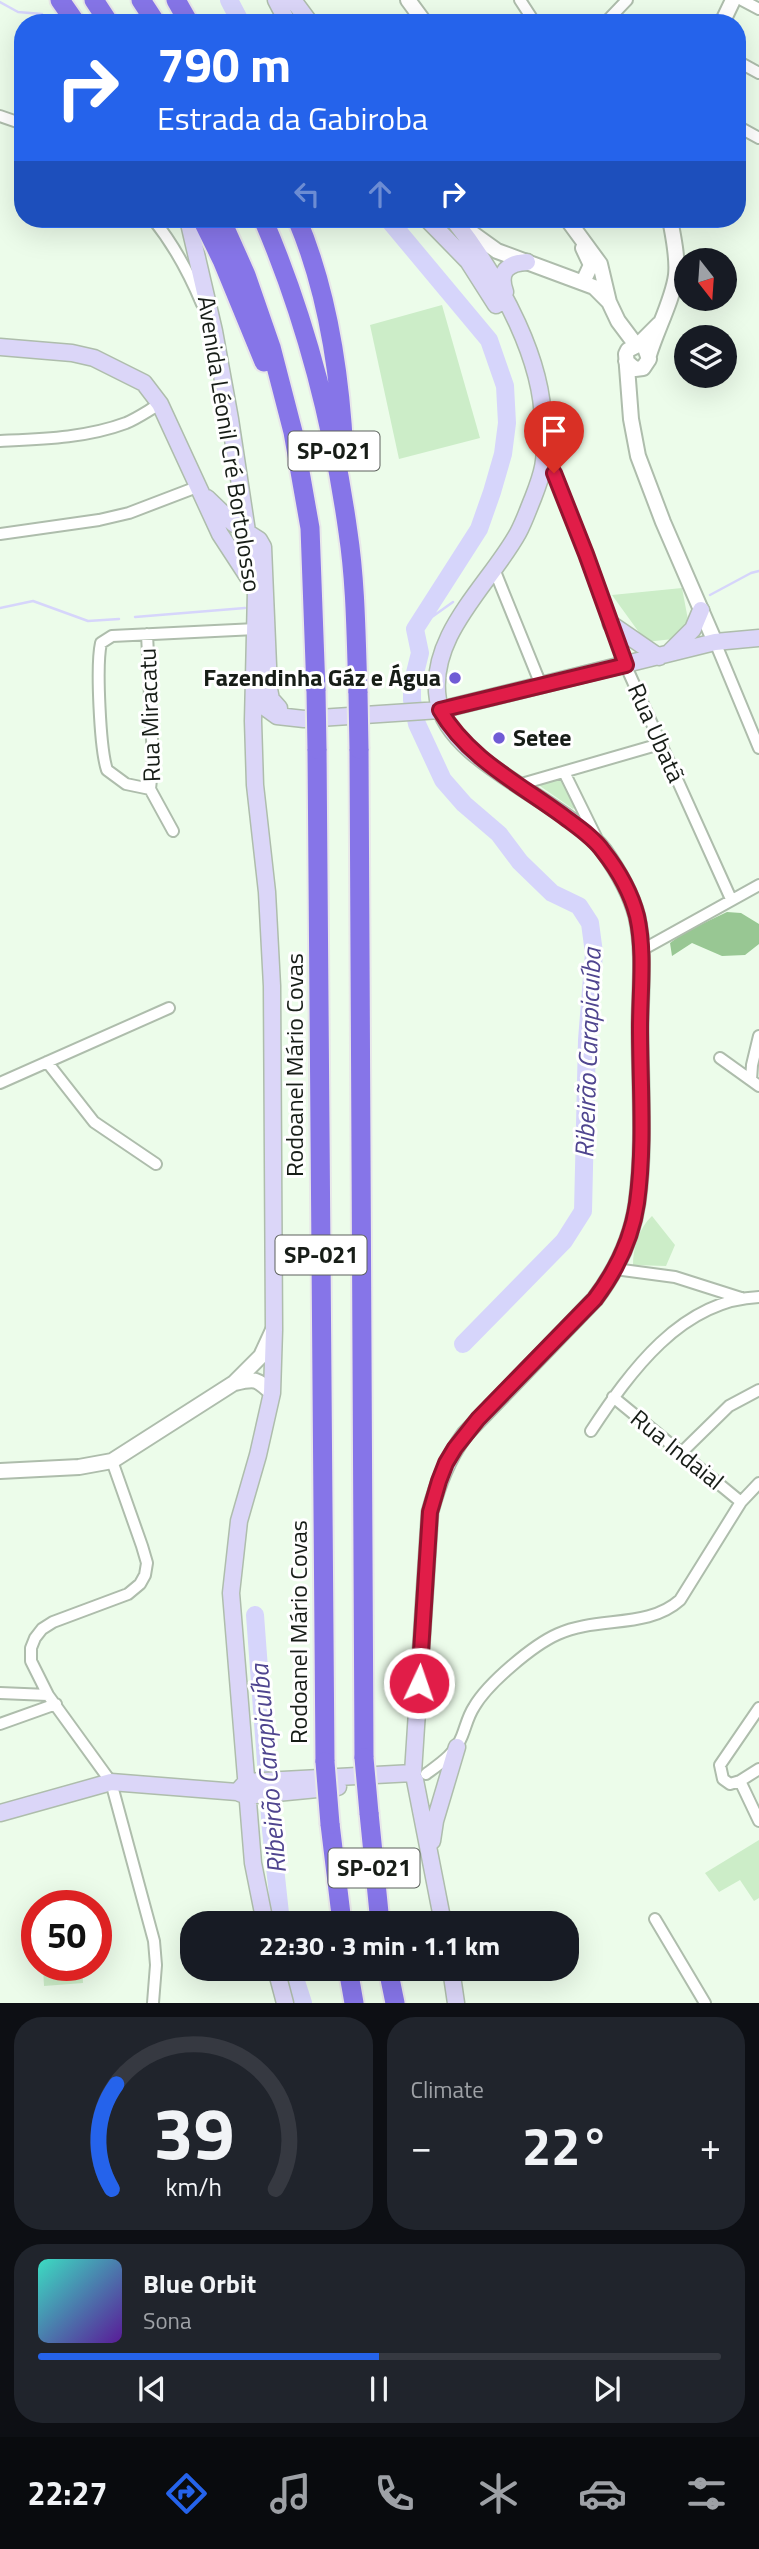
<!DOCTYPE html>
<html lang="en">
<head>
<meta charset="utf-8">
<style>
  :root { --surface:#171b24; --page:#20242c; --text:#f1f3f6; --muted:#9ea1a6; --line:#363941; --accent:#2563eb }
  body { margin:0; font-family:"Titillium Web",sans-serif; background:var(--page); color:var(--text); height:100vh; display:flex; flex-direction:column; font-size:26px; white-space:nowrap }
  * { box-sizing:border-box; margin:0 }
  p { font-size:23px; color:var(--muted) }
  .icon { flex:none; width:38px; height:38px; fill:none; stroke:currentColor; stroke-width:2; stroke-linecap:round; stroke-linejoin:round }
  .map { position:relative; height:2003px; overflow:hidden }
  .panel { display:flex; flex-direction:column; gap:14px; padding:14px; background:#0d0f14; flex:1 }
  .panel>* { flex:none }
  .guide { position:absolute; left:14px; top:14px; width:732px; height:214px; border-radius:28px; box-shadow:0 7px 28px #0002; background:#2563eb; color:#fff; overflow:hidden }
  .needle { width:46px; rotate:163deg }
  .fabs { position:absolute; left:674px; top:248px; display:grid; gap:14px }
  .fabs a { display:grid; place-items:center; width:63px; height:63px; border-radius:50%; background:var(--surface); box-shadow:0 7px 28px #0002; font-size:35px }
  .speed { position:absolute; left:21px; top:1890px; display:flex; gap:14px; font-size:35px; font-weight:700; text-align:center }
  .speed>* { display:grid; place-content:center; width:91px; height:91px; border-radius:50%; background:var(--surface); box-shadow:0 7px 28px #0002; line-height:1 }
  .speed .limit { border:10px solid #d22; background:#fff; color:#111 }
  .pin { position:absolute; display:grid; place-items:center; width:60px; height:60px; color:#fff; margin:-72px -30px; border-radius:50% 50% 50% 0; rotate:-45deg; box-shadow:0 0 7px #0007 }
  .pin .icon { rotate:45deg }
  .me { position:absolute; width:77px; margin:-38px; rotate:3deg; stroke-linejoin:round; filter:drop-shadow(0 0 5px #0008) }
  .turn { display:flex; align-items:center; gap:24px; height:147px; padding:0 28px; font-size:32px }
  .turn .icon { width:91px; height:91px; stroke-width:2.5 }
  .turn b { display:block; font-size:49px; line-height:60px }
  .lanes { display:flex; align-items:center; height:66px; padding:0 28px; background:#0003; justify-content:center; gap:35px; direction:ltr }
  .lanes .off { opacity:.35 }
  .big { font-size:52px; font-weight:700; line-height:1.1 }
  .panel .tile { flex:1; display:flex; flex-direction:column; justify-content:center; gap:10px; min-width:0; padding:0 24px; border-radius:28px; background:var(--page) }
  .panel .dial { align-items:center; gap:0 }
  .dial svg { height:182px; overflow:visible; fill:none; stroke:var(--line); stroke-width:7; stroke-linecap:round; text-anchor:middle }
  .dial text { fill:var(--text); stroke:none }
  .song { display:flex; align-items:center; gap:21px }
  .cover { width:84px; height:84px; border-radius:10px; background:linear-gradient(135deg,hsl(170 70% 55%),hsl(270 70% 35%)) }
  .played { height:7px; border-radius:4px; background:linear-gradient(90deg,var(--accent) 50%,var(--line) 50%) }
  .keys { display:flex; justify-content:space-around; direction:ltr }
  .heat { display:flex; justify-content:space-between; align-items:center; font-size:38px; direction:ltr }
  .panel .tiles { flex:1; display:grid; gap:14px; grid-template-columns:1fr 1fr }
  .tile:last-child { grid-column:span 2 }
  .trip { position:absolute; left:180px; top:1911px; width:399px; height:70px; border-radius:28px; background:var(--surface); box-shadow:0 7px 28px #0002; font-weight:700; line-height:70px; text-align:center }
  .menu { display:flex; height:112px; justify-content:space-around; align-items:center; background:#090b0e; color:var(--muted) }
  .menu .icon { width:49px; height:49px }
  .menu .active { color:var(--accent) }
  .menu b { font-size:32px; color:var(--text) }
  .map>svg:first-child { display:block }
  .green { fill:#ccedc8 }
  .forest { fill:#98c793 }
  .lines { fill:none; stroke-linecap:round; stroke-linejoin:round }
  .stream { stroke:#d6d5fb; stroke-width:2.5 }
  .river { stroke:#d6d5fb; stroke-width:18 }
  .minor-casing { stroke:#aebdac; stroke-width:14 }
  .tertiary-casing { stroke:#aebdac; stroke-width:18 }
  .secondary-casing { stroke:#aebdac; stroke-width:19 }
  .motorway-casing { stroke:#e8e8e8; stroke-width:23 }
  .minor { stroke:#fff; stroke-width:10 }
  .tertiary { stroke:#fff; stroke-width:14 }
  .secondary { stroke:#dbd6f8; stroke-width:16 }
  .motorway { stroke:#8675e8; stroke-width:19 }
  .motorway-bridge-casing { stroke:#e8e8e8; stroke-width:23; stroke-linecap:butt }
  .motorway-bridge { stroke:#8675e8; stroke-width:19 }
  .route-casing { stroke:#92132f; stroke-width:18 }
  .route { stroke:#e11d48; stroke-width:12 }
  .poi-dot { fill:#705bd5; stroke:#fff; stroke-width:2.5 }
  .labels { text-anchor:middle; stroke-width:6; stroke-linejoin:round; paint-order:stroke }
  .shield { fill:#fff; stroke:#5d615d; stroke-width:2 }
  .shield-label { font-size:23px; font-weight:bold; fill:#171d17 }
  .street-label { font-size:24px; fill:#171d17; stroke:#fff }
  .poi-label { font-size:24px; font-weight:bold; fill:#171d17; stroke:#fff; text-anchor:end }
  .water-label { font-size:26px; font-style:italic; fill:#4f458f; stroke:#fff }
</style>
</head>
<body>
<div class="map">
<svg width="759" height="2003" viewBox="0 0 759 2003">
  <rect width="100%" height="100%" fill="#ecfcea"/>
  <path class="green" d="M442 305 480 438 399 459 370 325Z
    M682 588 689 625 673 639 646 642 612 595Z
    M562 777 577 805 573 809 537 784Z
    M652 1216 675 1245 666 1266 633 1265C633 1248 639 1228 652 1216Z
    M759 1840V1898L754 1901 740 1880 719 1892 705 1873Z
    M82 1965 83 1983 44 1986 43 1967Z"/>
  <path class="forest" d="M727 912 741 913 759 924V944L745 955 722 956 692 943 672 956 670 943 685 932Z"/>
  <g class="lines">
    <path class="stream" d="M0 2 18 12 42 14
      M710 595 751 573 759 571
      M0 608 33 601 88 621 119 619
      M135 617 245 608
      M415 629 453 602"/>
    <path class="river" d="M229 0 241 23
      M388 219 489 340 505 386 507 423 503 454 492 492 479 529 415 629 420 653 412 685V700L417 724 443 780 464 804 499 834 520 862 552 893 579 906 590 923 594 953 587 1040 583 1211 564 1241 463 1344
      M255 1615 271 1830 281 1923
      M292 1969 303 2003"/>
    <g class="minor-casing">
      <path id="minor" d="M520 0 535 23
        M742 0 759 9
        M605 23 627 0
        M737 61 759 73
        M0 116 23 124
        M737 126 759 138
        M153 219C174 245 189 273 202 304
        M0 441C42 439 86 438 126 423 138 418 149 410 160 404
        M547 452 629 673 731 899
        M0 534 99 520 129 513 197 487
        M494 569 541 685
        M147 634 153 760 150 789 173 831
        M715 642 759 748
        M564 772 596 837
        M518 785 660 744
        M150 789 126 784 107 770C100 749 96 665 101 643L112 636 256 629
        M642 950 759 885
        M720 1058 759 1086
        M47 1062 94 1122 156 1164
        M751 1080 752 1065 759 1036
        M0 1083 169 1008
        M615 1269 675 1277 741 1298
        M613 1397 741 1502
        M591 1431C630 1372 681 1300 759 1297
        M680 1454 729 1406 759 1390
        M112 1461 142 1546 147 1563 145 1575 140 1584 128 1594 53 1622 42 1629 35 1638 31 1648V1661L48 1695 111 1782 154 1941 156 1965 153 2003
        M0 1693 48 1695
        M759 1708 720 1765 723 1779 730 1784 740 1781 759 1769
        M0 1724 56 1704
        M426 1774C441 1763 455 1754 462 1736 466 1726 468 1716 474 1707 488 1683 533 1645 558 1634 597 1616 648 1629 680 1600L741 1502 759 1483
        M740 1781 759 1821
        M655 1919 705 2003"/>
    </g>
    <g class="tertiary-casing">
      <path id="tertiary" d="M408 0 425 23
        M722 23 733 0
        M567 219 600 264 609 302
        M465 228 497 251 594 287 609 302 618 321 636 345
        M583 248 591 265 583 282
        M659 324 638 345 628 350 626 354 631 419 638 456 663 522 715 642
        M649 355C657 329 673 299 676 275 678 257 673 236 670 219
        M626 361 635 369 643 368 649 359 645 348
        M235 1383C256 1378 257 1379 272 1393
        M0 1471 79 1467 112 1461 234 1383 261 1356 273 1330"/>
    </g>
    <g class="secondary-casing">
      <path id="secondary" d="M276 0 288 23
        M293 0 310 23
        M188 219 214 331 230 419 256 591 253 721 255 785 267 892 272 986 274 1330 272 1393 258 1455 239 1521 231 1593 253 1863 265 1923
        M427 219 468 261 496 305
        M453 219C497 275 551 367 542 441
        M505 292C498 272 507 263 527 262
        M0 347 72 353 94 358 144 383 160 404 220 534 250 580
        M207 498 233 523 259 540 263 547 269 689 271 699 279 708
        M611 624 659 657
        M670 652 693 629 701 610
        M256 686 266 708 277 716 304 719 440 710 715 642 759 638
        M415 1780 443 1923
        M239 1790 246 1782 413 1773 430 1512C438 1483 447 1459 465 1434L595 1299C616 1271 632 1238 637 1203 645 1146 640 1086 640 1028 640 992 645 953 637 917 631 893 618 871 604 851 567 801 448 763 438 700 427 636 490 584 518 533 524 522 528 510 533 498 542 475 548 457 543 432
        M0 1813 111 1782 237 1792 247 1796 338 1787
        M432 1841 435 1821 457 1747
        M276 1969 285 2003
        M451 1969 456 2003"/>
    </g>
    <g class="motorway-casing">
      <path id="motorway" d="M60 0 76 23
        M94 0 109 23
        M141 0 156 23
        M176 0 189 23
        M202 219 222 260 264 362
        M221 219 246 275 271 347 293 432 310 528 316 691
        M263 219C306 319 333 425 348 532 356 585 356 640 358 693
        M297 219C328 292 340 374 344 453
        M317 749 325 1762
        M359 749 364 1758
        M369 1813 380 1923
        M330 1824 342 1923
        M348 1969 354 2003
        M388 1969 395 2003"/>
    </g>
    <use href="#minor" class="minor"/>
    <use href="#tertiary" class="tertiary"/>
    <use href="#secondary" class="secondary"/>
    <use href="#motorway" class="motorway"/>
    <g class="motorway-bridge-casing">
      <path id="motorway-bridge" d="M316 691 317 749
        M358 693 359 749
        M364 1758 369 1813
        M325 1762 330 1824"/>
    </g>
    <use href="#motorway-bridge" class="motorway-bridge"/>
  </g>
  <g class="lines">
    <g class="route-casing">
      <path id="route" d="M419 1683 430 1512 439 1481 446 1463 455 1448 478 1419 595 1299C616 1271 632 1238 637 1203 645 1145 640 1085 640 1028 640 991 645 952 637 916 631 893 618 870 603 851 594 838 579 828 567 819 522 785 469 760 440 710L626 665 586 554 554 473"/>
    </g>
    <use href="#route" class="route"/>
  </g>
  <g class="poi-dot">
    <circle cx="455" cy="678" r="7"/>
    <circle cx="499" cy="738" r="7"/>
  </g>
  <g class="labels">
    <g class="shield">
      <rect x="288.5" y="431.5" width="91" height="39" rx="5"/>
      <rect x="275.5" y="1235.5" width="91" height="39" rx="5"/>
      <rect x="328.5" y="1848.5" width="91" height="39" rx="5"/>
    </g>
    <g class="shield-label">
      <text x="334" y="459">SP-021</text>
      <text x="321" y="1263">SP-021</text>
      <text x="374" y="1876">SP-021</text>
    </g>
    <g class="street-label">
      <text transform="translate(229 444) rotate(81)" y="8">Avenida Léonil Cré Bortolosso</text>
      <text transform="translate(150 715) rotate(-92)" y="8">Rua Miracatu</text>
      <text transform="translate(656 733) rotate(66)" y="8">Rua Ubatã</text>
      <text transform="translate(295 1065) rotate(-90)" y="8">Rodoanel Mário Covas</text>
      <text transform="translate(677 1450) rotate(39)" y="8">Rua Indaial</text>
      <text transform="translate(299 1632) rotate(-90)" y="8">Rodoanel Mário Covas</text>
    </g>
    <g class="poi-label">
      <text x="441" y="686">Fazendinha Gáz e Água</text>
      <text x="513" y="746" text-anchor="start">Setee</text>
    </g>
    <g class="water-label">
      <text transform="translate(588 1053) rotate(-88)" y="9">Ribeirão Carapicuíba</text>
      <text transform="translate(268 1769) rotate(-95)" y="9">Ribeirão Carapicuíba</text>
    </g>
  </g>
</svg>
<div class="fabs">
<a><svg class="needle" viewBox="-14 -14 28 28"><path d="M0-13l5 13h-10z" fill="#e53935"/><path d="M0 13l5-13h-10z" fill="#9ea1a6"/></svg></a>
<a><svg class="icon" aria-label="layers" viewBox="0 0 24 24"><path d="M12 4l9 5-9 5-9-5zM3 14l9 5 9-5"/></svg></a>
</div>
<div class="speed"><div class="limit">50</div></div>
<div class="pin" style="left:554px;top:473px;background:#d93025"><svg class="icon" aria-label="arrive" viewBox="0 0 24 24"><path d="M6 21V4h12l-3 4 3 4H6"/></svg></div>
<svg class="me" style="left:419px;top:1683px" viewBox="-20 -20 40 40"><circle r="17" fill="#e11d48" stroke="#fff" stroke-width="3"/><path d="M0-11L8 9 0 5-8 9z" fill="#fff"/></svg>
<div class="trip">22:30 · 3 min · 1.1 km</div>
<div class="guide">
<div class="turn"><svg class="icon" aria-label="right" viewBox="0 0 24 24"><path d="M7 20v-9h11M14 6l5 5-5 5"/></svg><div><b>790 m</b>Estrada da Gabiroba</div></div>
<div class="lanes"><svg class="icon off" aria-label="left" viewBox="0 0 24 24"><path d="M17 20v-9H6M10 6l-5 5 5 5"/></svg><svg class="icon off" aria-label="ahead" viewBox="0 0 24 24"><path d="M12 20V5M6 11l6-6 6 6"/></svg><svg class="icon" aria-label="right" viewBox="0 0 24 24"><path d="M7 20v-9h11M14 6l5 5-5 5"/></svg></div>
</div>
</div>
<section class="panel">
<div class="tiles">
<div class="tile dial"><svg viewBox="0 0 100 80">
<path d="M14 69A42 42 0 1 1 86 69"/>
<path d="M14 69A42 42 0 0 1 16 23" stroke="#2563eb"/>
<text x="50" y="56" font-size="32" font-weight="700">39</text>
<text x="50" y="72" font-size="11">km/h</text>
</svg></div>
<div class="tile"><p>Climate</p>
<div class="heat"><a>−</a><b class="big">22°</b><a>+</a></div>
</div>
<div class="tile">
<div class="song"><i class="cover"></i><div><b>Blue Orbit</b><p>Sona</p></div></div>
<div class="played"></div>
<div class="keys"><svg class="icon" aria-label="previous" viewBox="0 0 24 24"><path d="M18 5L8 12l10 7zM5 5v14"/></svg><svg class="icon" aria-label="pause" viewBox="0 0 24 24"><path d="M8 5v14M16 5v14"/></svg><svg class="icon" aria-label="next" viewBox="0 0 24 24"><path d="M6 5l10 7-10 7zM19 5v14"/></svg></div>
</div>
</div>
</section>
<nav class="menu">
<b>22:27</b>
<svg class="icon active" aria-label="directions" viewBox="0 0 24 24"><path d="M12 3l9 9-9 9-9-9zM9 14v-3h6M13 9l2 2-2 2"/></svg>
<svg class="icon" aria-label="music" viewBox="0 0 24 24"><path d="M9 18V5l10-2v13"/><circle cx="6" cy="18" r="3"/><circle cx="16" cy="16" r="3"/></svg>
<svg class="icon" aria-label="phone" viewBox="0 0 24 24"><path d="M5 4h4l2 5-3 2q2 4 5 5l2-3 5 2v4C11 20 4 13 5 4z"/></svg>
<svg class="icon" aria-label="climate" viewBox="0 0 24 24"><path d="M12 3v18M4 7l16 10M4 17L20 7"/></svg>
<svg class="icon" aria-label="car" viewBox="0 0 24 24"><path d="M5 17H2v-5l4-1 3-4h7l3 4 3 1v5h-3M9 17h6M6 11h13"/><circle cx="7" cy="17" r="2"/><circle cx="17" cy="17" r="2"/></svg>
<svg class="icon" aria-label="filters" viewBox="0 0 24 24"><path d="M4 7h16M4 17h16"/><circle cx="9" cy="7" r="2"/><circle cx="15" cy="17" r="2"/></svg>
</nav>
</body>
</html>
